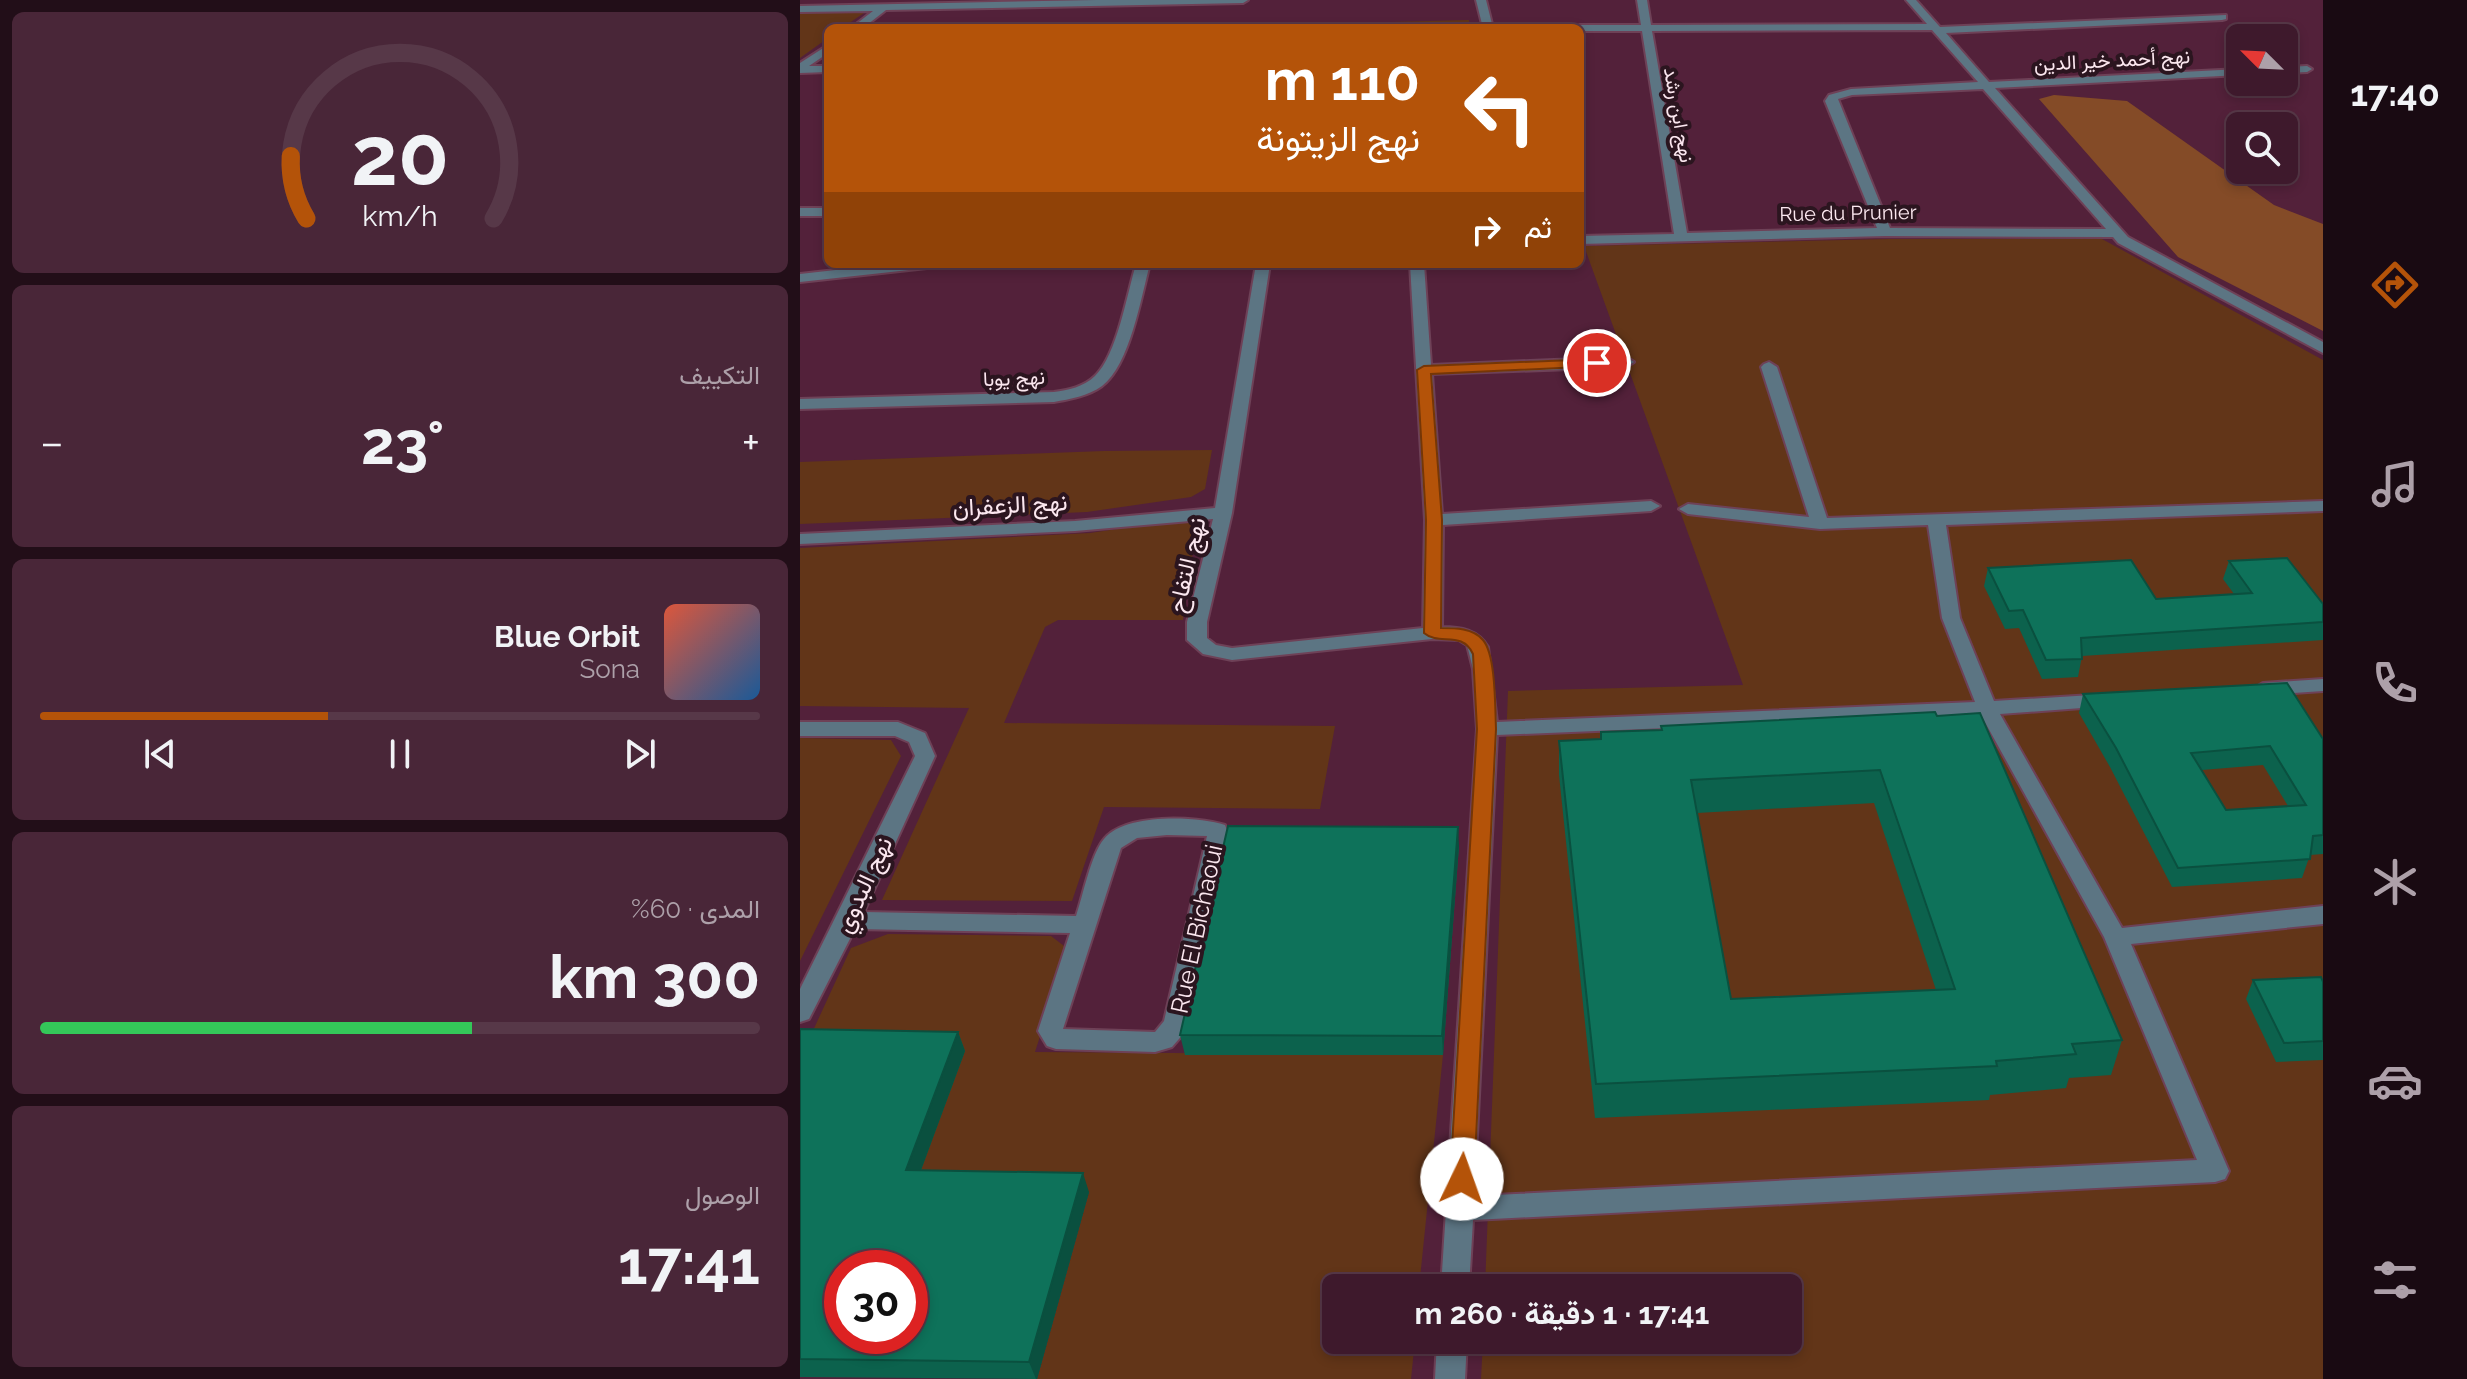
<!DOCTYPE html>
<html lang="ar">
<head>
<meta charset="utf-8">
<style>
  :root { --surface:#3e192c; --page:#492638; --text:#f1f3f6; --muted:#ada0a9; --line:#573848; --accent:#b45309 }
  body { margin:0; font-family:Raleway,Vazirmatn,sans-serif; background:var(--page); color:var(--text); direction:rtl; height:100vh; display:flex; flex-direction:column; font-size:30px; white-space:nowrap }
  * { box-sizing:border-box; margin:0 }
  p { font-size:26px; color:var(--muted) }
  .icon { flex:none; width:44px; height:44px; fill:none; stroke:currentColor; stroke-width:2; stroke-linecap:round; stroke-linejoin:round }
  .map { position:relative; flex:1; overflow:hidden; direction:ltr }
  .sheet { display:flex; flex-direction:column; gap:12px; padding:12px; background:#220e18; width:800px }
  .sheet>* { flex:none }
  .banner { position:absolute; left:24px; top:24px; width:760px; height:244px; border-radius:12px; box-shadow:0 4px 12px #0003,0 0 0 2px var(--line); direction:rtl; background:#b45309; color:#fff; overflow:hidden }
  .needle { width:52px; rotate:294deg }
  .tools { position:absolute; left:1426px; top:24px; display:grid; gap:16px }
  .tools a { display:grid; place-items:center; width:72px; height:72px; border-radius:12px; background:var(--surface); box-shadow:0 4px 12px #0003,0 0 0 2px var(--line); font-size:40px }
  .speed { position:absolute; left:24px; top:1250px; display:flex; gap:16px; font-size:40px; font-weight:700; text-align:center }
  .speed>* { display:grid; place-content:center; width:104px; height:104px; border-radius:50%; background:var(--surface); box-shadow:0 4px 12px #0003,0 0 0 2px var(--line); line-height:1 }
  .speed .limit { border:12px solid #d22; background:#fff; color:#111 }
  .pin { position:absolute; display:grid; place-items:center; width:68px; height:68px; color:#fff; margin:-34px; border:4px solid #fff; border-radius:50%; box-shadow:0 2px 8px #0007 }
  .me { position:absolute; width:88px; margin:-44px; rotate:3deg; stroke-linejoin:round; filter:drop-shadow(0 0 6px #0008) }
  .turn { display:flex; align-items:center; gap:28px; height:168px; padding:0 32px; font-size:36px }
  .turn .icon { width:104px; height:104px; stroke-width:2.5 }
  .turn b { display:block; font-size:56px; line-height:68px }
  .then { display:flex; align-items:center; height:76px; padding:0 32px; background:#0003; gap:16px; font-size:30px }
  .big { font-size:60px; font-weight:700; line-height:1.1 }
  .sheet .widget { flex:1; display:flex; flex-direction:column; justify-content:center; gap:12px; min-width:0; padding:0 28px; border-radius:12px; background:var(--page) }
  .sheet .dial { align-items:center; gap:0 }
  .dial svg { height:208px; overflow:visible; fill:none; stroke:var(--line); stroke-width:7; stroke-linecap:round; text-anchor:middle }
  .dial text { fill:var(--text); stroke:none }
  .song { display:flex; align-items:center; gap:24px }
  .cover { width:96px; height:96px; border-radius:12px; background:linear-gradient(135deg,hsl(10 70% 55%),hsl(210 70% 35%)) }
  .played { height:8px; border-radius:4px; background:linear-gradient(90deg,var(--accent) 40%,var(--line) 40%) }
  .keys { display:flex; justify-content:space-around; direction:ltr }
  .heat { display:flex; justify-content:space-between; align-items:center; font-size:44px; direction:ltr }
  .charge { height:12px; border-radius:6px; background:linear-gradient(90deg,#34c759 60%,var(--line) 0) }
  .trip { position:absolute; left:522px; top:1274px; width:480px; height:80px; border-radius:12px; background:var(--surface); box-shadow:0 4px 12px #0003,0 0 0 2px var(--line); font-weight:700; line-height:80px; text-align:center; direction:rtl }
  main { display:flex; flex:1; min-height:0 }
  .menu { display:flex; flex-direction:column; width:144px; justify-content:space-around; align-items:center; background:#190a12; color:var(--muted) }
  .menu .icon { width:56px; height:56px }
  .menu .on { color:var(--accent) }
  .menu b { font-size:36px; color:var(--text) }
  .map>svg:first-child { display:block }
  .green { fill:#623518 }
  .forest { fill:#844b27 }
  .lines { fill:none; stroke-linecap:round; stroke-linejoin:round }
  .minor-casing { stroke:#6e4157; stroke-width:4 }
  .minor { fill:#5c7583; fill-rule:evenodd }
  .wall { fill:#0c624d; fill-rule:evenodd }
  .shaded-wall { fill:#0a503f }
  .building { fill:#0e725a; stroke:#0a503f; stroke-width:2; fill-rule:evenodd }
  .route { fill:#b45309; stroke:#753606; stroke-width:2 }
  .labels { text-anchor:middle; stroke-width:8; stroke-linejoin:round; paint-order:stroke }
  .far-street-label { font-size:20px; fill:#fbe7ef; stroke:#2b151f }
  .street-label { font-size:24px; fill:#fbe7ef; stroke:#2b151f }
</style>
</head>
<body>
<main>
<nav class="menu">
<b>17:40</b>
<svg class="icon on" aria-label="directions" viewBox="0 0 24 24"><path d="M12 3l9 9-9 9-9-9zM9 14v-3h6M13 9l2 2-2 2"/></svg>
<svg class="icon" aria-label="music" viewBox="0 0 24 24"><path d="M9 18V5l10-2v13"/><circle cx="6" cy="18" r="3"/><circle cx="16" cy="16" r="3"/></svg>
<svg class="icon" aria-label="phone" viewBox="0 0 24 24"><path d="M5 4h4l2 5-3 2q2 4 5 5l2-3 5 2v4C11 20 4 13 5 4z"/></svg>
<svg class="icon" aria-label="climate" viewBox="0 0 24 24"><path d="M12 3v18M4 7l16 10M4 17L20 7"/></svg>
<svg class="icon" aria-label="car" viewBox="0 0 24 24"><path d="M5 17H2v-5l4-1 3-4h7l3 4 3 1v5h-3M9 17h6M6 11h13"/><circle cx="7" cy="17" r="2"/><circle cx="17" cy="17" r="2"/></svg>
<svg class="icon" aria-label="filters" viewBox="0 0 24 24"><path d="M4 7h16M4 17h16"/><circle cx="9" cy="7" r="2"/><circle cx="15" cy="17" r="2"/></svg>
</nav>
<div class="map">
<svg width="1523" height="1379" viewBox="0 0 1523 1379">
  <rect width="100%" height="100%" fill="#53213a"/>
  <path class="green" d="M56 9 64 13 42 28H28V38L0 58V10Z
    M669 20 670 28H351Z
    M1088 239H1302L1523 360V1379H681L683 1340H988V1288H685L708 691 943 685 784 246Z
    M412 450 405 489 391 497 287 512 0 524V462L304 451Z
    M398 517 383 620H258L245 627 204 723 535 726 520 809 304 807 272 901 82 900 169 708 0 706V548L290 533Z
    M0 738 91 740 101 756 0 961Z
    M88 934 251 936 268 949 235 1052 643 1055 619 1288H536V1340H615L611 1379H237L289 1192 114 1189 5 1048 51 948Z"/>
  <path class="forest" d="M1254 95 1327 101 1474 205 1523 224V331L1378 257 1239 99Z"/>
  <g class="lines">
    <g class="minor-casing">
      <path id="minor" d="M296 0H448L443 3 86 10 63 28H51L73 11 0 12V6Z
        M676 0H686L693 28H683Z
        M837 0H847L851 25 1127 24 1106 0H1116L1140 27 1426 15V19L1422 20 1146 33 1189 82 1440 69V75L1195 88 1328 237 1523 342V353L1318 243 1313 237 1085 236 780 244V236L874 234 842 31H780V28H775L780 25H841ZM1132 30 1178 82 1051 89 1029 95 1025 101 1077 228 887 233 852 31ZM1183 89 1306 229 1090 228 1038 99 1052 95Z
        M28 45V53L9 66H28V72L0 73V63Z
        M1484 67 1507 66 1512 69 1507 72 1484 73Z
        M0 208H28V216H0Z
        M89 264H134L127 268 0 282V274Z
        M336 264H350C341 297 330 365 302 386 288 396 270 399 254 402L0 409V399L254 392C268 390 284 387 295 376 317 355 327 294 336 264Z
        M456 264H470L432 513 407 622V638L416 645 432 648 623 628 625 520 610 264H624L631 365 826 357 834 362 826 367 632 374 642 514 851 501 860 506 851 511 643 525 642 627C661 627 678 630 688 647L697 722 1175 702 1142 618 1128 525 1020 529 888 514 879 509 888 504 1009 517 961 367 964 364 969 362 977 367 1027 518 1523 501V511L1146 525 1160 618 1194 701 1308 694 1318 700 1308 706 1200 714 1322 928 1523 906V924L1331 944 1429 1171 1425 1179 1415 1182 673 1220 669 1288H641L677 729 673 669 667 645 659 640 632 639 432 660 403 654 387 640V622L413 519 275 531 0 544V534L275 521 415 508ZM1181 715 1304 937 1397 1160 674 1196 697 735Z
        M1523 679V691L1463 695 1453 689 1463 683Z
        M0 722H98L125 733 135 756 64 912 276 916C283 896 291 854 304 839 325 813 396 816 425 825L429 835 385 1032 372 1047 355 1052 256 1049 247 1046 238 1031 270 933 55 929 9 1019 0 1022V989L115 756 109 742 95 736H0ZM367 835 407 836 364 1021 355 1032 263 1029 321 848 337 838Z
        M637 1340H667L665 1379H635Z"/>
    </g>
    <use href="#minor" class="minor"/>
  </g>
  <path class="wall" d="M1429 561 1523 604V640L1282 656 1278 677 1242 679 1219 628 1205 629 1184 586 1188 568 1356 599 1434 594 1423 579Z
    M1283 694 1523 739V854L1510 855 1502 878 1372 887 1310 767 1279 713ZM1463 765 1488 806 1426 810 1402 770Z
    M1135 712 1322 1040 1311 1075 1269 1078 1266 1088 1190 1095 1189 1100 795 1118 759 775V741L800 739 801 732 861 730V726ZM1074 803 1136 990 931 999 897 813Z
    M659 846 643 1055H385L380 1035Z
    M1453 980 1523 982V1060L1476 1062 1446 999Z
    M0 1029 158 1032 165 1051 121 1170 289 1192 237 1379 0 1377Z"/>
  <path class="shaded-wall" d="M658 827 659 846 643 1055 642 1036Z
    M158 1032 165 1051 114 1189 106 1170Z
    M283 1173 289 1192 237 1379H236L229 1362Z"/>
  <path class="building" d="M1487 558 1523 604V622L1281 638 1282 659 1246 660 1223 610 1209 611 1188 568 1331 560 1356 599 1452 593 1429 561Z
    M1487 683 1523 739V835L1513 836 1510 859 1378 868 1316 748 1283 694ZM1470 746 1506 805 1426 810 1391 753Z
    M1135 712 1137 716 1180 713 1322 1040 1272 1044 1276 1054 1196 1061 1197 1066 796 1084 759 741 801 739V732L862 730 861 726ZM1080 770 1155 989 931 999 891 780Z
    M428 826 658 827 642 1036 380 1035Z
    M1521 977 1523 982V1041L1484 1043 1453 980Z
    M0 1029 158 1032 106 1170 283 1173 229 1362 0 1359ZM42 1268H110V1336H42Z"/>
  <path class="route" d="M797 359 804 363 802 366 631 374 642 520 641 628C655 628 673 628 683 640 696 655 695 708 696 729L674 1179 671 1186 662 1189 653 1186 650 1179 677 729 673 654C662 630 639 646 624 633L626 520 617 370 624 366Z"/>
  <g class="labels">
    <g class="far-street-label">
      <text transform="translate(1312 60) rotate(-3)" y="7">نهج أحمد خير الدين</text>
      <text transform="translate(879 115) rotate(80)" y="7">نهج ابن رشد</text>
      <text transform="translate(1048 213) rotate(-1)" y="7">Rue du Prunier</text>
      <text transform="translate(214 378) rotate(-2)" y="7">نهج يوبا</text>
    </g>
    <g class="street-label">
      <text transform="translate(210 505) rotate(-3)" y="8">نهج الزعفران</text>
      <text transform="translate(387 565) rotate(-77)" y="8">نهج التفاح</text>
      <text transform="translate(64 885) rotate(-65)" y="8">نهج البدوي</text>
      <text transform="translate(397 929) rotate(-78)" y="8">Rue El Bichaoui</text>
    </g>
  </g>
</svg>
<div class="tools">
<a><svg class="needle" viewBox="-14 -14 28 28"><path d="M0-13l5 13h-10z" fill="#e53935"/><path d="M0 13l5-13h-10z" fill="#ada0a9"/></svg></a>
<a><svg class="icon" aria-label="search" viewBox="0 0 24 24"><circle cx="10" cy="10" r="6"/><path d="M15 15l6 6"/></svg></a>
</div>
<div class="speed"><div class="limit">30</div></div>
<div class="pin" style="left:797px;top:363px;background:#d93025"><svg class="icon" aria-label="arrive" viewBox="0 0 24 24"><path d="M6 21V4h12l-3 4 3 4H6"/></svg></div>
<svg class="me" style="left:662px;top:1179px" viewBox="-20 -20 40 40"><circle r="19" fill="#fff"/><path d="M0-13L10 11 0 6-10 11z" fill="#b45309"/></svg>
<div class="trip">17:41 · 1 دقيقة · 260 m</div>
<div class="banner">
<div class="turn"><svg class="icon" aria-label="left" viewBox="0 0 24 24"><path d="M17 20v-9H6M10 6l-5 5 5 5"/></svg><div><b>110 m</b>نهج الزيتونة</div></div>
<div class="then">ثم<svg class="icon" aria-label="right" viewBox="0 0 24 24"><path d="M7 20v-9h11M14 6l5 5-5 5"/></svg></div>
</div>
</div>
<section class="sheet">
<div class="widget dial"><svg viewBox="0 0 100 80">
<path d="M14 69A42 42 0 1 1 86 69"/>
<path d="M14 69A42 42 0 0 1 8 45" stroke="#b45309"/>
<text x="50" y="56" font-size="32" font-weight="700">20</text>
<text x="50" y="72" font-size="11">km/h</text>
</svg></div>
<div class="widget"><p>التكييف</p>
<div class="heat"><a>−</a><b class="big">23°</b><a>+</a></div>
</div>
<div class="widget">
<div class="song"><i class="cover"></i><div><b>Blue Orbit</b><p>Sona</p></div></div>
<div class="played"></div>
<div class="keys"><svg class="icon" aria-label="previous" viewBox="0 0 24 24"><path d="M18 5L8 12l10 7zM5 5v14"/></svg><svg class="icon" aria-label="pause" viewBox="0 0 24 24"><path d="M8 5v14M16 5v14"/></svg><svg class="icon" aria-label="next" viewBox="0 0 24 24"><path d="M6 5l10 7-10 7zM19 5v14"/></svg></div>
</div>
<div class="widget"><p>المدى · 60%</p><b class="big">300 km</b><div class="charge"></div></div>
<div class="widget"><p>الوصول</p><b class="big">17:41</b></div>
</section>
</main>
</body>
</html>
